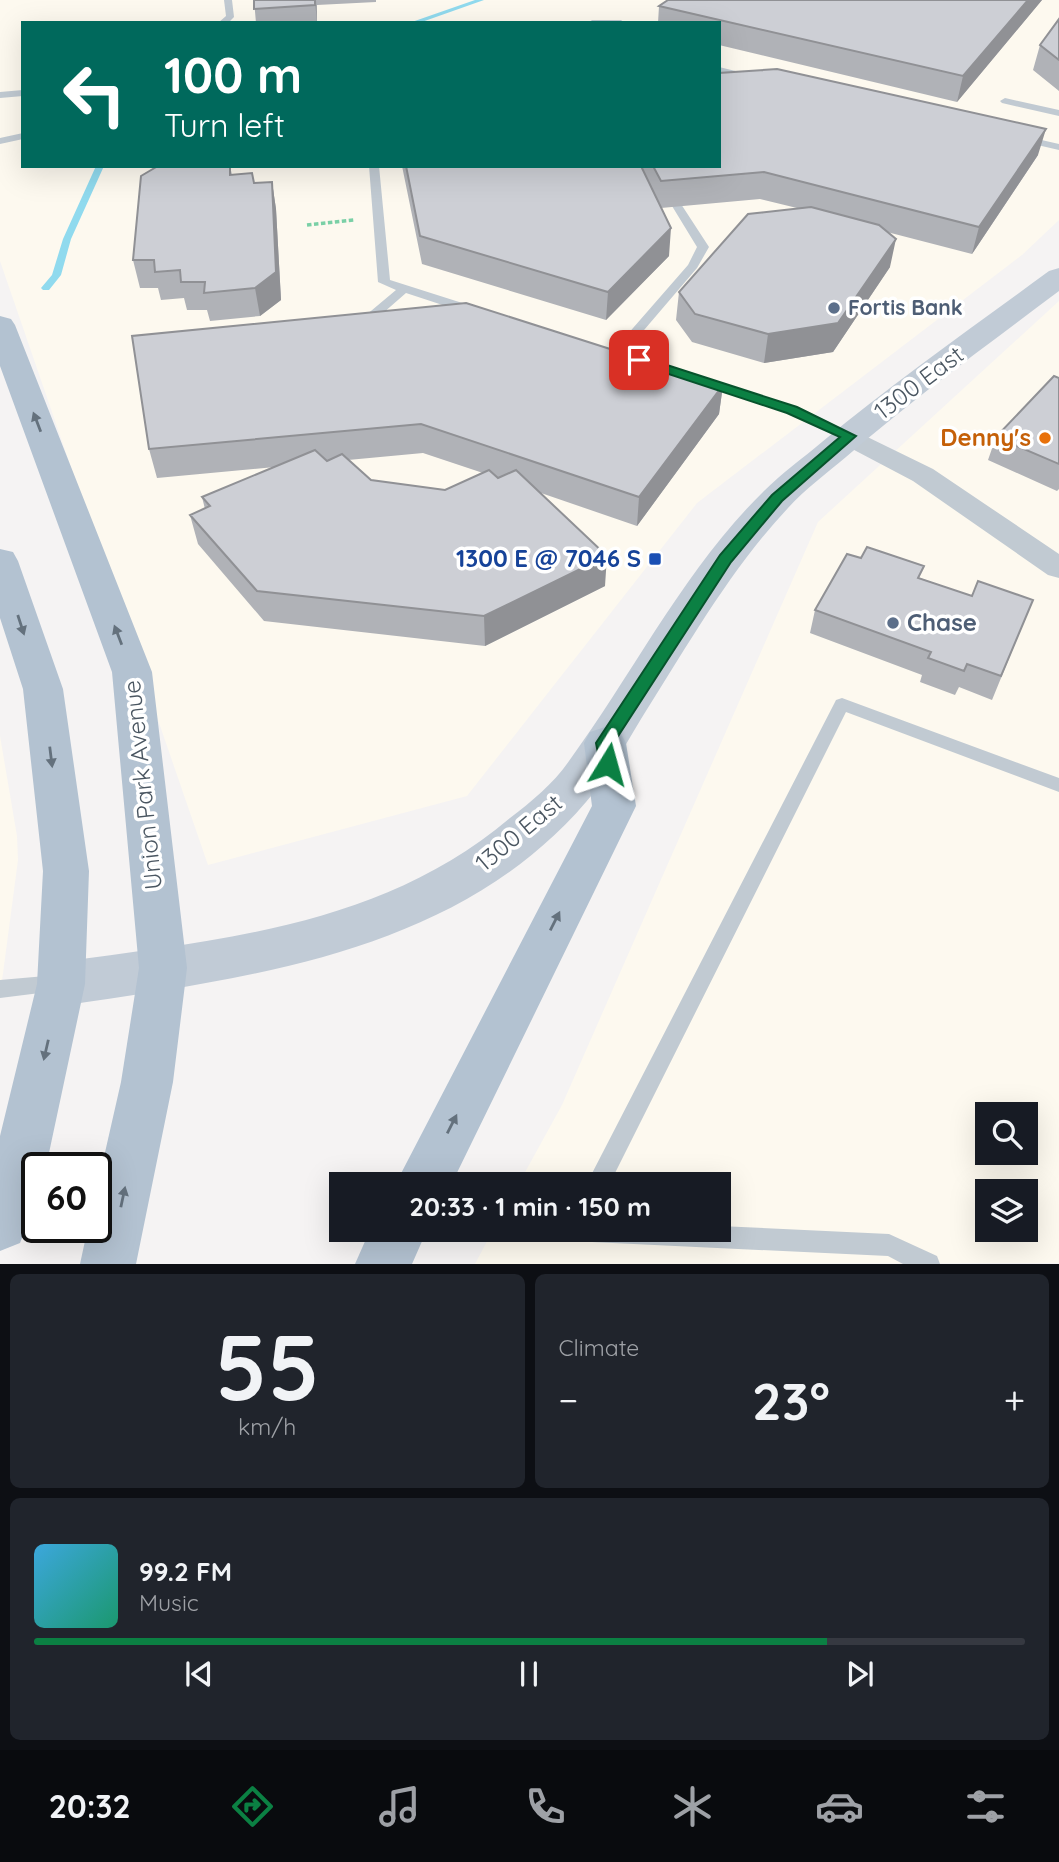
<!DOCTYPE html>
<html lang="en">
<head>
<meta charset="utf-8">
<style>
  :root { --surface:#171b24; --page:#20242c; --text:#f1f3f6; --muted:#9ea1a6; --line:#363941; --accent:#0b8043 }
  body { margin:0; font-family:Quicksand,sans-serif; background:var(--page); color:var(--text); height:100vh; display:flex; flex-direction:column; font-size:26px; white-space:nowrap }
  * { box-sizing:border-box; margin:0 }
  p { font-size:23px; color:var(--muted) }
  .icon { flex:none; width:38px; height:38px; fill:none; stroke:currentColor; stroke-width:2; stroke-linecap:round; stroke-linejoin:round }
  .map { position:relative; height:1264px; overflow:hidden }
  .sheet { display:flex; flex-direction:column; gap:10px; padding:10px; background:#0d0f14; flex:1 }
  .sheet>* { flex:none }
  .top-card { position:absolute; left:21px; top:21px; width:700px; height:147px; border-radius:0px; box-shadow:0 7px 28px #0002; background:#00695c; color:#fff; overflow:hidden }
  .controls { position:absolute; left:975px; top:1102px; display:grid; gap:14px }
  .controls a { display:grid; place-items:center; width:63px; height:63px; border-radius:0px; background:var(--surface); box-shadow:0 7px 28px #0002; font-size:35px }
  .speed { position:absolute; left:21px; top:1152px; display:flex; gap:14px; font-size:35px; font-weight:700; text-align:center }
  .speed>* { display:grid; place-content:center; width:91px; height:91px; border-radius:50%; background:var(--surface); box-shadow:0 7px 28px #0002; line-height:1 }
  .speed .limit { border:4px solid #111; border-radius:10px; background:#fff; color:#111 }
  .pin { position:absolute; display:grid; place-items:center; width:60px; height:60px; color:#fff; margin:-30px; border-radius:14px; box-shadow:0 4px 10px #0006 }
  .me { position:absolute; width:77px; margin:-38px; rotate:8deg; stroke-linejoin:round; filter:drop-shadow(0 0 5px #0008) }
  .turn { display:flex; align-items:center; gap:24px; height:147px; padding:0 28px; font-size:32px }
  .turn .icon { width:91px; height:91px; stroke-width:2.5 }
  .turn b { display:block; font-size:49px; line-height:60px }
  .big { font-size:52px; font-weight:700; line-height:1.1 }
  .sheet .tile { flex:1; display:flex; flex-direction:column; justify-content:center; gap:10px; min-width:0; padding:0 24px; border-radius:10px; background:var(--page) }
  .sheet .dial { align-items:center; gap:0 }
  .dial b { font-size:91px; line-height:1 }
  .song { display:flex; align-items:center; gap:21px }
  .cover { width:84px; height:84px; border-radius:10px; background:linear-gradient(135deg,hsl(200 70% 55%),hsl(160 70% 35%)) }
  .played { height:7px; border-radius:4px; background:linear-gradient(90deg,var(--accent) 80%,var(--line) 80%) }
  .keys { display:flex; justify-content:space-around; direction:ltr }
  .heat { display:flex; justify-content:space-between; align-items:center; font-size:38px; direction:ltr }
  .sheet .tiles { flex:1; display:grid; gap:10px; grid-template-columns:1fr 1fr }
  .tile:last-child { grid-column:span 2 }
  .trip { position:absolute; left:329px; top:1172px; width:402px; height:70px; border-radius:0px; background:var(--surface); box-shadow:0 7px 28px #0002; font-weight:700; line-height:70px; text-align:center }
  .menu { display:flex; height:112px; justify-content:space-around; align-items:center; background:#090b0e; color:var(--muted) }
  .menu .icon { width:49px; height:49px }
  .menu .current { color:var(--accent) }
  .menu b { font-size:32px; color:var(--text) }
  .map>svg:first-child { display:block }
  .commercial { fill:#fdf9ef; fill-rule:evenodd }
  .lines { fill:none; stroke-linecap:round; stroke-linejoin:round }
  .stream { fill:#90daee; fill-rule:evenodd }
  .path { stroke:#7ad0a6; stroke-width:3.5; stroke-dasharray:4.5 2.5; stroke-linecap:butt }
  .lane { fill:#c1cad2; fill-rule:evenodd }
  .street { fill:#c1cad2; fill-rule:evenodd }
  .secondary { fill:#c1cbd6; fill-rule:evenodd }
  .primary { fill:#b3c2d1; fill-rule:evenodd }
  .wall { fill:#b0b2b7; fill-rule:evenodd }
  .shaded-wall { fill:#909195 }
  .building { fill:#cdcfd5; stroke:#909195; stroke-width:2 }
  .oneway { fill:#64717d }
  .route { fill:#0b8043; stroke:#07532c; stroke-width:2 }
  .service-dot { fill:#5c6f8a; stroke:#fff; stroke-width:2.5 }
  .food-dot { fill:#e8710a; stroke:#fff; stroke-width:2.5 }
  .transit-dot { fill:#1a4fb4; stroke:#fff; stroke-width:2.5 }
  .labels { text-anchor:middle; stroke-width:7; stroke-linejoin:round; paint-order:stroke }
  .far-service-label { font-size:21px; font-weight:bold; fill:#4e5e75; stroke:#fff; text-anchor:start }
  .street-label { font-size:24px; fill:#4a5661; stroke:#fff }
  .food-label { font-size:24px; font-weight:bold; fill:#c56008; stroke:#fff; text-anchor:end }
  .transit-label { font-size:24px; font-weight:bold; fill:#164399; stroke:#fff; text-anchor:end }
  .service-label { font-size:24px; font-weight:bold; fill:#4e5e75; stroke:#fff; text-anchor:start }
</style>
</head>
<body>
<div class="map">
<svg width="1059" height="1264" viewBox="0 0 1059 1264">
  <rect width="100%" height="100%" fill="#f5f3f3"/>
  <path class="commercial" d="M0 0H1059V220L1022 255 697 503 467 796 208 865 0 261ZM23 23H719V166H23Z
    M1059 301V1263L475 1264 493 1230H719V1185H518L562 1105 818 522ZM987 1115H1026V1153H987ZM987 1192H1026V1230H987Z
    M0 736 17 836 18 860 0 996Z"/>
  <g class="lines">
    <path class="stream" d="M475 0H484L419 23H409Z
      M96 166H104L71 239 61 275 49 290H43L41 288 52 275 63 239Z"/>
    <path class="path" d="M307 225 354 220"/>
    <path class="lane" d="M224 0H232L234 17 228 23H218L226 16Z
      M592 20H621L625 23H588Z
      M719 67 752 75 754 77 749 80 719 73Z
      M23 90V96L0 98V92Z
      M1005 98 1059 110V116L1002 103 1000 101Z
      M23 133V139L0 144V138Z
      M1024 136 1059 144V150L1020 141V137Z
      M369 166H379L390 280 478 308V314H470L406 293 367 327H359V321L396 290 378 282Z
      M677 203 681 204 709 247 697 268 621 357H613V351L688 265 697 247 672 206Z
      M653 360 797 407 856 436 854 439H844L787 413 649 367V361Z
      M842 698 1059 778V792L846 712 609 1185H586L834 704 836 700Z
      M57 975 64 978 67 984 64 990 0 998V980Z
      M719 1226 889 1234 937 1256 940 1264H903L888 1256 571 1241 563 1238 560 1230H719Z"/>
    <path class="street" d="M849 428 933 469 1059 554V578L1048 575 913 481 839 442 836 436 839 430Z"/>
    <path class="secondary" d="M1059 268V291C987 345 914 398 846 457 827 473 805 489 788 508 729 571 687 647 641 719 627 742 613 768 596 790 466 953 253 977 61 1006L44 1000 37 984 44 968 61 962C221 939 381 927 510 818 531 802 554 783 569 761 634 672 685 568 764 491 782 473 803 458 822 442 895 381 973 327 1049 271Z"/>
    <path class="primary" d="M0 316 11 319 15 325 152 672 187 968 173 1082 136 1264H80L88 1227H96V1192L121 1082 139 968 112 672 0 366Z
      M0 549 13 552 18 561 63 689 89 871 85 984 46 1167H37V1200L20 1243 0 1251V1136L37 984 43 871 23 689 0 618Z
      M605 727 620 732 626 743 636 806 451 1185H395L592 806 584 743 590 732Z
      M370 1230H427L412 1264H355Z"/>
  </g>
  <path class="wall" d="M254 0H376V2L317 5V23H256Z
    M668 0H1042L957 102 719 45V23H658L659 6Z
    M1059 19V91L1033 70 1040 45Z
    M1038 155 972 254 887 232 890 267 833 352 764 363 692 342 676 320 679 292 797 208 760 199 661 208 669 256 606 320 422 264 402 166H719Z
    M230 166 232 175 254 183 272 182 276 209 281 300 260 316 210 321 207 310H187L184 298 161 300 158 288H140L133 260Z
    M1059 378V489L1057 491 988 460 996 437Z
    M723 385 719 414 637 526 541 493 605 586 485 646 264 621 198 544 190 515 205 509 202 497 275 467 157 478 149 449ZM423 453 483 473 445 490 371 480 348 460Z
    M920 578 972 596 1033 600 992 700 959 687 955 695 920 682 922 675 810 633 815 610Z"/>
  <path class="shaded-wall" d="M315 0H316L317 23Z
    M1028 0H1042L957 102 963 76Z
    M1046 129 1038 155 972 254 979 227Z
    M272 182 276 209 281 300 260 316 255 288Z
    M671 228 669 256 606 320 608 292Z
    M896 239 890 267 833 352 764 363 768 334Z
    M723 385 719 414 637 526 639 497Z
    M607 556 605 586 485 646 484 616Z"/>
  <path class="building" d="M254 0H315V5L254 9Z
    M668 0H1028L963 76 659 6Z
    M1059 19V60L1040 45Z
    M777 69 1046 129 979 227 764 172 661 181 653 166H719V73Z
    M158 166H230V175L252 173 254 183 272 182 276 272 255 288 204 293 205 282H181L180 270 155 272 154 260H133L141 176Z
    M406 166H641L671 228 608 292 420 236Z
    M811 207 879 225 896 239 838 323 768 334 695 314 679 292 748 214Z
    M466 303 723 385 639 497 421 424 149 449 132 336Z
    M1054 376 1059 378V464L996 437Z
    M315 450 327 461 342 454 371 480 445 490 489 470 498 478 516 470 607 556 484 616 257 591 190 515 210 506 202 497Z
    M867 547 924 566 918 578 972 596 978 581 1033 600 1001 676 967 664 964 671 928 658 931 652 815 610 847 554 861 558Z"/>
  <defs><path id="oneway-solid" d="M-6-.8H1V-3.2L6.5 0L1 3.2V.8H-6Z" transform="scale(1.75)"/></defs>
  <g class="oneway">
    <use href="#oneway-solid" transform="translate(37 422) rotate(-111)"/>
    <use href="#oneway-solid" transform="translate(21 625) rotate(72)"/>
    <use href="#oneway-solid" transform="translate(118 635) rotate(-111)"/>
    <use href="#oneway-solid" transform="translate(51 757) rotate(83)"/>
    <use href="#oneway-solid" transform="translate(555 921) rotate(-63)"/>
    <use href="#oneway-solid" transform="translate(46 1050) rotate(103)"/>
    <use href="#oneway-solid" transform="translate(452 1124) rotate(-63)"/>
    <use href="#oneway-solid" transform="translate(123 1197) rotate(-78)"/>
  </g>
  <path class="route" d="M639 356 797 407 856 436 782 501 731 562 613 744 616 764 614 769H601L596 743 720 555 772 495 840 437 787 413 635 363 633 360Z"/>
  <g class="service-dot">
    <circle cx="834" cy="308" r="7"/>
    <circle cx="893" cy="623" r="7"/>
  </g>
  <circle class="food-dot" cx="1045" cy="438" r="7"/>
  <rect class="transit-dot" x="648" y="552" width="14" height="14" rx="3.5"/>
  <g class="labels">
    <g class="far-service-label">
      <text x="848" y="315">Fortis Bank</text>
    </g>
    <g class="street-label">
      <text transform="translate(919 383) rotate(-37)" y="8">1300 East</text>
      <text transform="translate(143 785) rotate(-96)" y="8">Union Park Avenue</text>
      <text transform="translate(519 833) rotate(-40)" y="8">1300 East</text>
    </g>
    <g class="food-label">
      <text x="1031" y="446">Denny's</text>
    </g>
    <g class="transit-label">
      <text x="641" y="567">1300 E @ 7046 S</text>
    </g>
    <g class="service-label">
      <text x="907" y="631">Chase</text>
    </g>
  </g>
</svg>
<div class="controls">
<a><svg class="icon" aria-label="search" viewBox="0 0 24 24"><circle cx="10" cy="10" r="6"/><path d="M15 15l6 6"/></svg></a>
<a><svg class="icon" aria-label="layers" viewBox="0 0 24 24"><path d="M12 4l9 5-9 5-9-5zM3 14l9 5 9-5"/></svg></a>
</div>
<div class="speed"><div class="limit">60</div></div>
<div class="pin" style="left:639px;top:360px;background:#d93025"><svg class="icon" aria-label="arrive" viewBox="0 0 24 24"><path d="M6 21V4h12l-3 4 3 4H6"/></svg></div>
<svg class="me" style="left:608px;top:764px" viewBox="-20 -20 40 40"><path d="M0-17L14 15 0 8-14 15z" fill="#0b8043" stroke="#fff" stroke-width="4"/></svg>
<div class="trip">20:33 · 1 min · 150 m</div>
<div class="top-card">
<div class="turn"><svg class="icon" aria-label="left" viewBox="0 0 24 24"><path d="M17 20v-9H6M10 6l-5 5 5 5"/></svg><div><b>100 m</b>Turn left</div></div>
</div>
</div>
<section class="sheet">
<div class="tiles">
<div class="tile dial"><b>55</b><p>km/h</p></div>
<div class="tile"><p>Climate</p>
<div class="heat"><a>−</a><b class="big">23°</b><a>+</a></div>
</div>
<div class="tile">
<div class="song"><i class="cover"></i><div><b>99.2 FM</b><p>Music</p></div></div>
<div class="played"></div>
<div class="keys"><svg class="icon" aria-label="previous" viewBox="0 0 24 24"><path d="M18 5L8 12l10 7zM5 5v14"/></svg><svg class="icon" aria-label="pause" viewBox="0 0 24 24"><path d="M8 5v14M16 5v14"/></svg><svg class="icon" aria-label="next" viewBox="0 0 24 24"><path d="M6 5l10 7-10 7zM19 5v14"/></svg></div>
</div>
</div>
</section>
<nav class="menu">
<b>20:32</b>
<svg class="icon current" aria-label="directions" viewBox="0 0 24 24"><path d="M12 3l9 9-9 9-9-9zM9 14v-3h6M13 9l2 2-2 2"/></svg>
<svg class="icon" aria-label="music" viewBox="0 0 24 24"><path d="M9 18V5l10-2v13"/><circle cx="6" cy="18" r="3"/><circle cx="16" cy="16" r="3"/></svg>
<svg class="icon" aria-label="phone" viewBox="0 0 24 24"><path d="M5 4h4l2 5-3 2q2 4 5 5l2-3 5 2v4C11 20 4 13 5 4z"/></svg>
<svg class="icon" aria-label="climate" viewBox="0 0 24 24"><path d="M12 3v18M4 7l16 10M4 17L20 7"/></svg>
<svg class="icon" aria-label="car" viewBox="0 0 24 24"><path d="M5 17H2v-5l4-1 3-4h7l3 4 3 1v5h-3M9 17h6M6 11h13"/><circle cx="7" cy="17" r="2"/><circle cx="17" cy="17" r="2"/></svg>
<svg class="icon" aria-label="filters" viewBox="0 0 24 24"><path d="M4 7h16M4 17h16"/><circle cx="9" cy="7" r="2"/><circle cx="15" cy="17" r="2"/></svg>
</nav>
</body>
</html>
